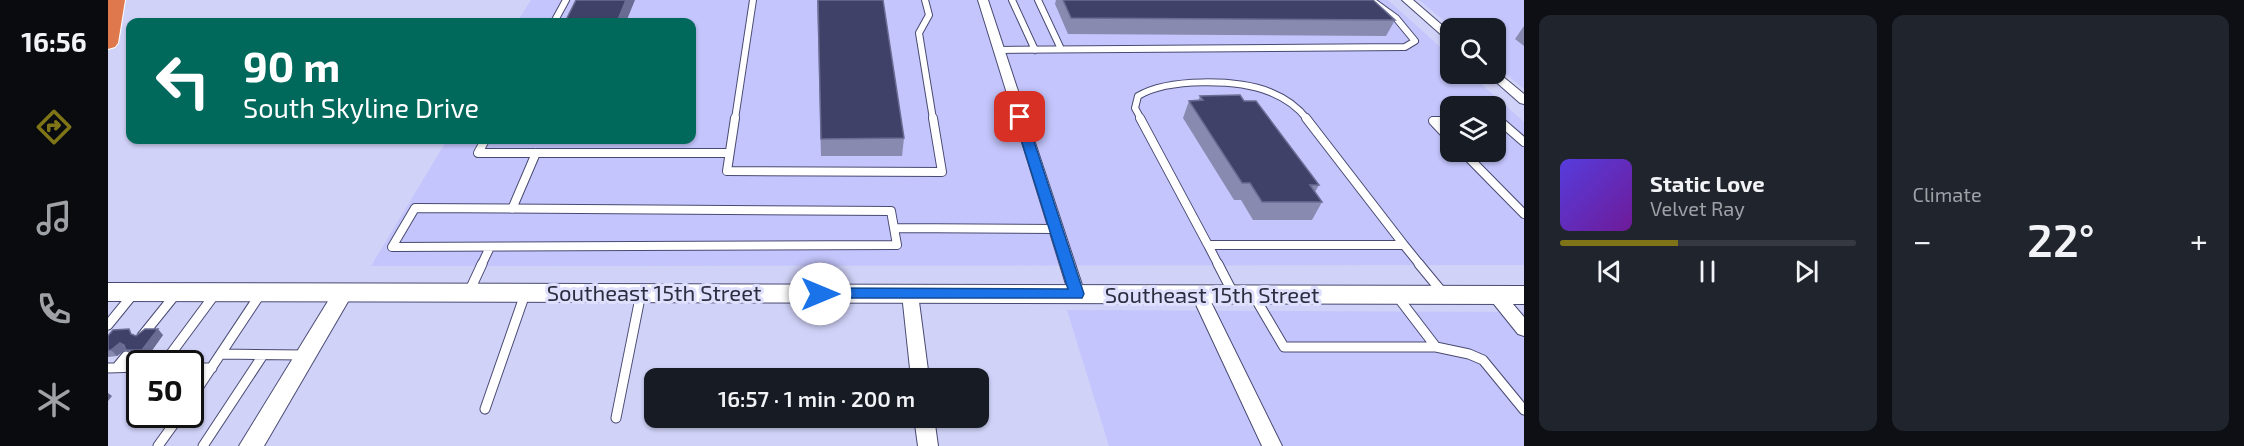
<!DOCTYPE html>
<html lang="en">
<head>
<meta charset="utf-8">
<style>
  :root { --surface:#171b24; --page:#20242c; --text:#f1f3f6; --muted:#9ea1a6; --line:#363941; --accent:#7f7518 }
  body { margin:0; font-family:"Exo 2",sans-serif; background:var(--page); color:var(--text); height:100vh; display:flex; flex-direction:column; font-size:22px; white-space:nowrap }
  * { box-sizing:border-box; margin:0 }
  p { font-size:20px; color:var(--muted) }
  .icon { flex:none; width:33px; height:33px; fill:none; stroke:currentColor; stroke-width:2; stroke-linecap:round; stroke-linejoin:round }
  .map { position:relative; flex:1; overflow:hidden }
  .panel { display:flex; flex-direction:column; gap:15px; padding:15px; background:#0d0f14; width:720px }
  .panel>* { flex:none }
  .guide { position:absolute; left:18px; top:18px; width:570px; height:126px; border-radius:12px; box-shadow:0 2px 4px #0004; background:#00695c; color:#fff; overflow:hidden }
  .tools { position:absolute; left:1332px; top:18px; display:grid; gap:12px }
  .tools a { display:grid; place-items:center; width:66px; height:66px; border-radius:12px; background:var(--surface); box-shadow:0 2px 4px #0004; font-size:30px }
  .speed { position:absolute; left:18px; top:350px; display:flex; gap:12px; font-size:30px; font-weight:700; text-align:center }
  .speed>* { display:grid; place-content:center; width:78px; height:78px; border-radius:50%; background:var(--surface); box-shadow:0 2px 4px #0004; line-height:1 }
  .speed .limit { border:3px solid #111; border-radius:9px; background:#fff; color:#111 }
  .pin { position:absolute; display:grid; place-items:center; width:51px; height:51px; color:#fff; margin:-26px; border-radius:12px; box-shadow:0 3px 9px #0006 }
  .me { position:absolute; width:66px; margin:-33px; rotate:90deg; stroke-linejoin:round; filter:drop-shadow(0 0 4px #0008) }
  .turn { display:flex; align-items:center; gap:21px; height:126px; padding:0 18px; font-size:27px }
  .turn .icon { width:78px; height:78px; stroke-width:2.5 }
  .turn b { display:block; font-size:42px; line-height:51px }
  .big { font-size:45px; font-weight:600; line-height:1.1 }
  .panel .card { flex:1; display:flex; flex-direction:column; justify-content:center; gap:9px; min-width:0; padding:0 21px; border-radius:12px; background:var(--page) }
  .song { display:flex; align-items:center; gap:18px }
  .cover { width:72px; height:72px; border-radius:9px; background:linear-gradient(135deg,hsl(250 70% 55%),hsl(280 70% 35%)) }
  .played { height:6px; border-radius:3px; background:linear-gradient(90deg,var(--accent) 40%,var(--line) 40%) }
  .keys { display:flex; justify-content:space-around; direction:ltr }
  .heat { display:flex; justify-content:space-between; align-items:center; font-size:33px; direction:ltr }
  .panel .tiles { flex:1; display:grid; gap:15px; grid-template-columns:repeat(2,1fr) }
  .trip { position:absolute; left:536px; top:368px; width:345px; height:60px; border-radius:12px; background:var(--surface); box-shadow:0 2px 4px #0004; font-weight:600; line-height:60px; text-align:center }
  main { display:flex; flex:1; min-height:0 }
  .menu { display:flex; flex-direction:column; width:108px; justify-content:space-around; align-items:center; background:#090b0e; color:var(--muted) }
  .menu .icon { width:42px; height:42px }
  .menu .active { color:var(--accent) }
  .menu b { font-size:27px; color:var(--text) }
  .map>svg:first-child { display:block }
  .built { fill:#c3c5fc; fill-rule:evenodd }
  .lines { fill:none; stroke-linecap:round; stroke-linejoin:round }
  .service-far2-casing { stroke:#494a72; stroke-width:8 }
  .service-far1-casing { stroke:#494a72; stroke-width:10 }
  .service-casing { stroke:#494a72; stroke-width:11 }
  .minor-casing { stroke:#494a72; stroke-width:2 }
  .tertiary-casing { stroke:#494a72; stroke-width:2 }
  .secondary-casing { stroke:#494a72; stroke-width:2 }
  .motorway-casing { stroke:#fff; stroke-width:2 }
  .service-far2 { stroke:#fff; stroke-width:6 }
  .service-far1 { stroke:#fff; stroke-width:8 }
  .service { stroke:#fff; stroke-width:9 }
  .minor { fill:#fff; fill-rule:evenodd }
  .tertiary { fill:#fff; fill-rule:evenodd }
  .secondary { fill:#fff; fill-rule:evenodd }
  .motorway { fill:#df784d; fill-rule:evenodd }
  .wall { fill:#888ab0 }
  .shaded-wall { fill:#6b6c93 }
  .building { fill:#404168; stroke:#6b6c93; stroke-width:1.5 }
  .route { fill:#1a73e8; stroke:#114b97; stroke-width:1.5 }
  .labels { text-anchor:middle; stroke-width:6; stroke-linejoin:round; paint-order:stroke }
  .street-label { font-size:22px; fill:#2c2d3f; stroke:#dee0fd }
</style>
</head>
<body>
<main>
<nav class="menu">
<b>16:56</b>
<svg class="icon active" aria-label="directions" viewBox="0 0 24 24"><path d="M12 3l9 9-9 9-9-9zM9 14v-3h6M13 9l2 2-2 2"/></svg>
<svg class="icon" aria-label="music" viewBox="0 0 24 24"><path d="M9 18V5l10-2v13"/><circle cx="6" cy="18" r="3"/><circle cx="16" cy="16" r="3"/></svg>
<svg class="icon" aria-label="phone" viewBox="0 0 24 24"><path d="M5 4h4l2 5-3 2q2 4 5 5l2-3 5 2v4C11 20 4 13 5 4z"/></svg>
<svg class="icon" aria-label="climate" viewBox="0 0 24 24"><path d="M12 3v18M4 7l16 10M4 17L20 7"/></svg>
</nav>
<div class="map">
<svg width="1416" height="446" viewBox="0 0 1416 446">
  <rect width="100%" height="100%" fill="#d0d2f8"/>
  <path class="built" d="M423 0H1280L1342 56V74H1362L1416 122V265L263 266 339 140H584V22H409ZM1342 106H1388V152H1342Z
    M1311 0H1416V89L1388 65V28H1345Z
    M959 310 1416 312V446H1001Z"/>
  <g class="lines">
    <g class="service-far2-casing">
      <path id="service-far2" d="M817 0 821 15 811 33 825 119
        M904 0 927 50
        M930 0 953 49
        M446 22 458 0
        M891 50 1297 47 1307 41 1288 18 1263 0
        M627 119 645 0
        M1033 119 1027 108 1030 96C1060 78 1129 79 1162 92 1177 98 1189 106 1199 119"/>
    </g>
    <g class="service-far1-casing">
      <path id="service-far1" d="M627 118 619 171 834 172 825 118
        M1032 118 1100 245
        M1198 118 1296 245
        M1342 121H1325L1342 139
        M1388 122H1393L1416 142
        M377 140 370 153H621
        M1355 152 1416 214
        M307 208 783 211 789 245 284 247Z
        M404 209 428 153
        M786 228 948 229
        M373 266 382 247
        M1111 266 1100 245H1296L1313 266"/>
    </g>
    <g class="service-casing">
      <path id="service" d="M1110 264 1125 293
        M1311 264 1335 293
        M361 292 374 264
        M1146 296 1176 347H1328L1289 296
        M0 325 26 293
        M34 336 67 295
        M1328 347 1361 354 1375 360 1416 410
        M114 354 196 355
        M56 363 107 294
        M9 367 18 356
        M0 368 32 367
        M82 368H104
        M82 400 153 293
        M377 409 417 294
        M508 418 533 293
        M50 446 73 414
        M95 446 155 355"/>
    </g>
    <g class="minor-casing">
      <path id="minor" d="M870 0H880L977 294 975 298 969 300 963 298 961 294Z
        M1294 0H1305L1342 32V40L1338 39Z
        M1388 71 1416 94V104L1412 103 1379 74H1388Z
        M802 288 808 290 810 294 821 378H803L794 294 796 290Z
        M1091 288 1097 290 1099 294 1174 446H1154L1083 294 1085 290Z
        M1387 288 1393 290 1416 317V336L1410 334 1381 298 1379 294 1381 290Z
        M806 417H826L830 446H810Z"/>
    </g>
    <g class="tertiary-casing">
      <path id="tertiary" d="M235 286 242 288 245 293 156 446H131L228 288Z"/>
    </g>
    <g class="secondary-casing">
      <path id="secondary" d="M0 283 1416 286V304L0 301Z"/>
    </g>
    <g class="motorway-casing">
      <path id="motorway" d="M0 0H17L10 43 7 47 0 49Z"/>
    </g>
    <use href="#service-far2" class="service-far2"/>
    <use href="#service-far1" class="service-far1"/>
    <use href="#service" class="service"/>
    <use href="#minor" class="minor"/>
    <use href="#tertiary" class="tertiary"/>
    <use href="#secondary" class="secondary"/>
    <use href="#motorway" class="motorway"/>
  </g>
  <path class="wall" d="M709 0 796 138 794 156H713Z
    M948 0H1265L1287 20 1278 36 960 34 947 4Z
    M1416 26V46L1407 39Z
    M1092 96 1136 101 1211 185 1207 192 1214 202 1204 220H1145L1133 200H1126L1075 118 1081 101H1090Z
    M55 335 40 356H25L18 349 9 356 0 357V336Z"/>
  <path class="shaded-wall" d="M518 0H527L518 22H509Z
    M50 329 55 335 40 356 34 350Z
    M12 343 19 349 9 356 3 350Z
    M0 393 4 396 0 401Z"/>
  <path class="building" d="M468 0H518L509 22H457Z
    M710 0H775L796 138 713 139Z
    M955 0H1265L1287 20 963 18Z
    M1132 95 1136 101H1148L1211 185H1202L1214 202H1154L1142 183H1134L1081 101 1095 100 1092 96Z
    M21 329 23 334 28 336 37 329H50L34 350H18L16 345 12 343 3 350H0V336L5 330Z"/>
  <path class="route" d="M912 114 918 117 976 294 974 298H707L705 294 707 290 712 288 960 289 906 117Z"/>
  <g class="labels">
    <g class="street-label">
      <text x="546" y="301">Southeast 15th Street</text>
      <text x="1104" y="303">Southeast 15th Street</text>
    </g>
  </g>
</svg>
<div class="tools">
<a><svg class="icon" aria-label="search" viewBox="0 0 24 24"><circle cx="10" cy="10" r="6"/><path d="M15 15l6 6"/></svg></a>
<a><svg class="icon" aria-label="layers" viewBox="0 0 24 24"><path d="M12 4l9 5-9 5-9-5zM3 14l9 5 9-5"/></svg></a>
</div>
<div class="speed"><div class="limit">50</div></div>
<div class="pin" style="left:912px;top:117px;background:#d93025"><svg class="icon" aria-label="arrive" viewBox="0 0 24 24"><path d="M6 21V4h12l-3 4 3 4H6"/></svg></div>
<svg class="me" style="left:712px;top:294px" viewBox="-20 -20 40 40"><circle r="19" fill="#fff"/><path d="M0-13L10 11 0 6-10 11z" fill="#1a73e8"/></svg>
<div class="trip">16:57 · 1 min · 200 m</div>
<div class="guide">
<div class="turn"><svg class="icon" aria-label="left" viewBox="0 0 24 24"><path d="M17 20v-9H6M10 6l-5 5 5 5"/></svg><div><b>90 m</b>South Skyline Drive</div></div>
</div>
</div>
<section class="panel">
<div class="tiles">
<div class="card">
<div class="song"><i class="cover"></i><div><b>Static Love</b><p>Velvet Ray</p></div></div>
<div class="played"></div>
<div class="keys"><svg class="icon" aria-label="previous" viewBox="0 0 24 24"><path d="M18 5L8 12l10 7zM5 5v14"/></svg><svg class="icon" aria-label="pause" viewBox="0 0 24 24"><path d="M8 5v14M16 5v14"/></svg><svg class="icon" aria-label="next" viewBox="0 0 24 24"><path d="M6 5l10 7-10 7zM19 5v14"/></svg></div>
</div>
<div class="card"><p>Climate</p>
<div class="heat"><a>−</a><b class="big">22°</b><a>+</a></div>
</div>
</div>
</section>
</main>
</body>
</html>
